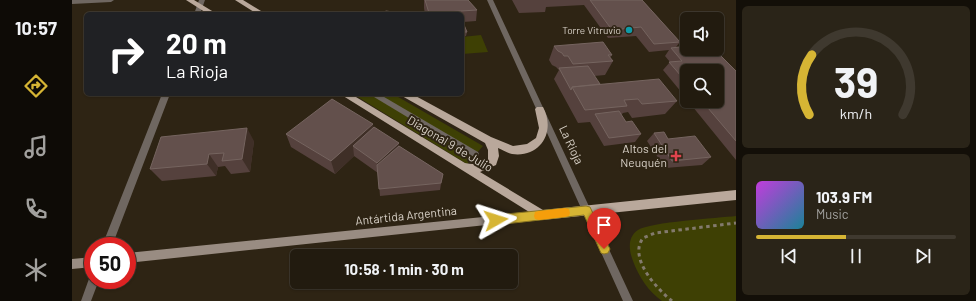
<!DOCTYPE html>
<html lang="en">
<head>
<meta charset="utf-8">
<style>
  :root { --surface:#221b0f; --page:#2a2418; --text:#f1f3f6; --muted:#a2a19e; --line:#3f392f; --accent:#d6b534 }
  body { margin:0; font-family:Barlow,sans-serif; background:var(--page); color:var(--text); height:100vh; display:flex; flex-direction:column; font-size:15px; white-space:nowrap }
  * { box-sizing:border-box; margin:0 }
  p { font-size:13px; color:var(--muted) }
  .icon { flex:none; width:22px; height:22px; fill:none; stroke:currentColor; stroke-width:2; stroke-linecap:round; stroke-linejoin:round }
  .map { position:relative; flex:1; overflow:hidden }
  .side { display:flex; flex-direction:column; gap:6px; padding:6px; background:#130f08; width:240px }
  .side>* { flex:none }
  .guide { position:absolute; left:12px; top:12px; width:380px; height:84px; border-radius:6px; box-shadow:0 1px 3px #0004,0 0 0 1px var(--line); background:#202124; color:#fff; overflow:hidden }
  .tools { position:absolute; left:608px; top:12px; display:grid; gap:8px }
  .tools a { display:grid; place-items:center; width:44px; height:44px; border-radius:6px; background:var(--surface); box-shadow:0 1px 3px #0004,0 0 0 1px var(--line); font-size:20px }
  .speed { position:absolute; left:12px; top:237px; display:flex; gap:8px; font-size:20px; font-weight:700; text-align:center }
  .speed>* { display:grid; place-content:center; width:52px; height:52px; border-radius:50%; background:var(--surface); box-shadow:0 1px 3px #0004,0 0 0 1px var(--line); line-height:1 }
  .speed .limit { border:6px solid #d22; background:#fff; color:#111 }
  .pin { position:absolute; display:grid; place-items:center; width:34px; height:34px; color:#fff; margin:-41px -17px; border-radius:50% 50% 50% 0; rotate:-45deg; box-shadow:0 0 4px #0007 }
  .pin .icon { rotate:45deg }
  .me { position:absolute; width:44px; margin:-22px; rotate:84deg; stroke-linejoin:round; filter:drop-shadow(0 0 3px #0008) }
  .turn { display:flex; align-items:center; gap:14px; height:84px; padding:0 16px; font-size:18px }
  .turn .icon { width:52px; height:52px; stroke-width:2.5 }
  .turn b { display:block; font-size:28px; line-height:34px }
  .side .widget { flex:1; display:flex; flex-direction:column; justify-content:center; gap:6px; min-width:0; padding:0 14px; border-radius:6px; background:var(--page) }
  .side .dial { align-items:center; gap:0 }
  .dial svg { height:104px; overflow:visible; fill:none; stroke:var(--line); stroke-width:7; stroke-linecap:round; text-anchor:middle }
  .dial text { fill:var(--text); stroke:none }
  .song { display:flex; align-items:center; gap:12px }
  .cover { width:48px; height:48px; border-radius:6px; background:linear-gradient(135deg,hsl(290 70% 55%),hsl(190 70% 35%)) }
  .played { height:4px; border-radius:2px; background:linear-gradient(90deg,var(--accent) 45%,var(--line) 45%) }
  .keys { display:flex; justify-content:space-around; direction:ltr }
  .trip { position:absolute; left:218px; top:249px; width:228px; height:40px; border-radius:6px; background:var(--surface); box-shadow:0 1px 3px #0004,0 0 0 1px var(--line); font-weight:700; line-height:40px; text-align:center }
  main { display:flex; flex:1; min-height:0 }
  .menu { display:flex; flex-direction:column; width:72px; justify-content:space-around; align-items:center; background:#0e0b06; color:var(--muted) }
  .menu .icon { width:28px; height:28px }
  .menu .current { color:var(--accent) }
  .menu b { font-size:18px; color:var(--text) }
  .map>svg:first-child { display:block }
  .green { fill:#3e4004 }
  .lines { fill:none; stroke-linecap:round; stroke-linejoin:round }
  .path { stroke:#837a6d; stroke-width:3; stroke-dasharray:3.5 3.5; stroke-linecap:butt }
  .pedestrian { fill:#6f6761; fill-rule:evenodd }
  .minor { fill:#6f6761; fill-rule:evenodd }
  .secondary { fill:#998c82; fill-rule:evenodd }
  .primary { fill:#b9a89b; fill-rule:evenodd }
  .wall { fill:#55413d }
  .shaded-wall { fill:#3f2f27 }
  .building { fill:#63504c; stroke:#75645f }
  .route { fill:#d6b534; stroke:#8b7622 }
  .slow { fill:#f59e0b }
  .culture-dot { fill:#0f9aa8; stroke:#2e2414; stroke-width:1.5 }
  .health-dot { fill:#e0444e; stroke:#2e2414; stroke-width:1.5 }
  .labels { text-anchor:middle; stroke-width:4; stroke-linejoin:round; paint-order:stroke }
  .far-poi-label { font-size:10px; fill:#d8d1c7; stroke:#2e2414; text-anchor:end }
  .street-label { font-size:12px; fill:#d8d1c7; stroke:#2e2414 }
  .poi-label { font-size:12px; fill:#d8d1c7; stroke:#2e2414; text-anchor:end }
</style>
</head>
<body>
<main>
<nav class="menu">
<b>10:57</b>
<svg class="icon current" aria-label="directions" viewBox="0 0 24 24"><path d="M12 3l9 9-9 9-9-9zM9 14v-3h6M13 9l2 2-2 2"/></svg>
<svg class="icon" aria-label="music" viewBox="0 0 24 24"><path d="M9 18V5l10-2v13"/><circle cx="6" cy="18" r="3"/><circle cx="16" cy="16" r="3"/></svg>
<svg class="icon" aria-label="phone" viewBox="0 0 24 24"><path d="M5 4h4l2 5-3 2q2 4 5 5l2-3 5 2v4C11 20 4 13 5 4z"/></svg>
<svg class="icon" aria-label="climate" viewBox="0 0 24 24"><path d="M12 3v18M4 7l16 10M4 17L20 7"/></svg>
</nav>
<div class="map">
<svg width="664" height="301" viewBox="0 0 664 301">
  <rect width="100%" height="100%" fill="#2e2414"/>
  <path class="green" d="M409 35 416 52 390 54V37Z
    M281 94H321L411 146 395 164Z
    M664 216V301H590C576 291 567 277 561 261 557 251 555 237 566 230 578 222 646 218 664 216Z"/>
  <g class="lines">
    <path class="path" d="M600 301C585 289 556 258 571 238L583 233 664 223"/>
    <path class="pedestrian" d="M297 94H307L406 152 407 154 406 156H400Z"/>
    <path class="minor" d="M0 0H42L39 2 0 4Z
      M127 0H133L128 14H122Z
      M415 0H421L561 301H551Z
      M90 94H98L40 246H30Z
      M21 275V280H27L19 301H9L18 276Z"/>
    <path class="secondary" d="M470 211 473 212 475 215 473 218 470 219 55 263V253Z
      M21 257V267L0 269V259Z"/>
    <path class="primary" d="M114 0H122L145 14H136Z
      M163 0H171L194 14H185Z
      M268 94H279L393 163C402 165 408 164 416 160V150L413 143 330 96 329 94H340L419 137 441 146 455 144 464 138 467 128 463 109 465 107H471C484 131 469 158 440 154 436 153 430 150 426 148L427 156 424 165 408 172 471 210 664 190V200L470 220Z"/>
  </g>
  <path class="wall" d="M352 0H396L405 10 404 21 391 22 395 32 394 36 390 37V14H353L352 8Z
    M440 0H570L608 42 604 47 664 71V160L616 101H645L615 71V99L591 70 598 62 593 56 597 50 577 52 564 36 536 38 512 5 474 7 473 12 447 13Z
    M482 46 540 55 538 58 541 61 533 75 522 76 528 84 605 101 593 114 560 118 556 112 551 113 549 115 554 122 569 134 563 142 532 146 518 122 506 123 482 79 487 70 484 67 480 65 477 60Z
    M302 127 327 146 371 174 368 190 308 196 306 173 282 156 263 174 219 147 214 134Z
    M582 133 639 157 630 165 593 168 575 141Z
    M182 141 178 172 159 174 153 166 146 167 144 176 90 181 78 169Z"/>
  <path class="shaded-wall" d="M301 124 303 137 281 146 282 156 263 174 259 161Z
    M175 128 182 141 178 172 170 159Z
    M327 143V153L306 173 305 163Z
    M137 154 146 167 144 176 135 164Z
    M371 174 370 181 368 190 369 183Z"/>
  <path class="building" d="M353 0H396L405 10 357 13Z
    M518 0H570L608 42 582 44 569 27 540 30Z
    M314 11 335 14H309Z
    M390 20 395 32H390Z
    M531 42 540 55H536L541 61 501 64 496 56H492L490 53 486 51 482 46Z
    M615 46V49H642L664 71V141L630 101H645V71H615V83L597 62 610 61 599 48Z
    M516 66 528 84 500 87 499 90 487 68Z
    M587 79 605 101 570 104 566 99 552 100 555 106 513 110 500 87Z
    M260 99 301 124 259 161 214 134Z
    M547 111 554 122 560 121 569 134 537 138 523 114Z
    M302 127 327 143 305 163 281 146Z
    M175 128 170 159 150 161 152 153 137 154 135 164 78 169 89 137Z
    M592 132 596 139 623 136 639 157 600 161 582 133Z
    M327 146 371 174 369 183 307 189 305 165Z"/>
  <path class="route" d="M514 206 518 207 536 245 538 249 536 253 532 254 529 253 512 215 424 225 420 224 419 220 420 217 424 215Z"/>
  <path class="slow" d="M493 208 497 209 498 213 497 216 493 217 467 220 463 219 462 216 463 212 467 211Z"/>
  <circle class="culture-dot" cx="557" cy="30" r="4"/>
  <path class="health-dot" d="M602 150h4v4h4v4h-4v4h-4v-4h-4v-4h4z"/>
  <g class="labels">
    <g class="far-poi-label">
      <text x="549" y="34">Torre Vitruvio</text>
    </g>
    <g class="street-label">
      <text transform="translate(378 144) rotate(31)" y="4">Diagonal 9 de Julio</text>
      <text transform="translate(499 145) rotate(65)" y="4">La Rioja</text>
      <text transform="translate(334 216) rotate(-6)" y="4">Antártida Argentina</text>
    </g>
    <g class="poi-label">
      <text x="595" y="153">Altos del<tspan x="595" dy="14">Neuquén</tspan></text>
    </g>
  </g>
</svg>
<div class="tools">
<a><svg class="icon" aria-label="sound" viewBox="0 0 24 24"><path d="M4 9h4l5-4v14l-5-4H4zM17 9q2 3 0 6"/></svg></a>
<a><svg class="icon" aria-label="search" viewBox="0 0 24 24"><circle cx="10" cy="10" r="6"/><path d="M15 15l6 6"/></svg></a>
</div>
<div class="speed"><div class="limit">50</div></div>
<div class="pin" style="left:532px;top:249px;background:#d93025"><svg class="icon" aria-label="arrive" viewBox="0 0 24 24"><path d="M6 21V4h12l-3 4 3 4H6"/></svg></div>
<svg class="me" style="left:424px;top:220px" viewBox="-20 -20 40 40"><path d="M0-17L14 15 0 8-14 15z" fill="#d6b534" stroke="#fff" stroke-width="4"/></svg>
<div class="trip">10:58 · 1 min · 30 m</div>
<div class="guide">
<div class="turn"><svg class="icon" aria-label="right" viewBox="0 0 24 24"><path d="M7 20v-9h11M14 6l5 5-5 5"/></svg><div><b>20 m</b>La Rioja</div></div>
</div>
</div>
<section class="side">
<div class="widget dial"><svg viewBox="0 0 100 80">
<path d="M14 69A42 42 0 1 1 86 69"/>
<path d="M14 69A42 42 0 0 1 16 23" stroke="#d6b534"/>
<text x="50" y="56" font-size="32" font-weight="700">39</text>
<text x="50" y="72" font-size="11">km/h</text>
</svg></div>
<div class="widget">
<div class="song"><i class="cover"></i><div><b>103.9 FM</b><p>Music</p></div></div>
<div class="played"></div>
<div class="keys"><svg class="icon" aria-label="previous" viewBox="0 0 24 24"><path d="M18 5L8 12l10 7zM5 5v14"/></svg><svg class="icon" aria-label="pause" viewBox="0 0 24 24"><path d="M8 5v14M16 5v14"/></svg><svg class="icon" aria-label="next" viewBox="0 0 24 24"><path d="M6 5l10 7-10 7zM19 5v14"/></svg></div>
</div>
</section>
</main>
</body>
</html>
